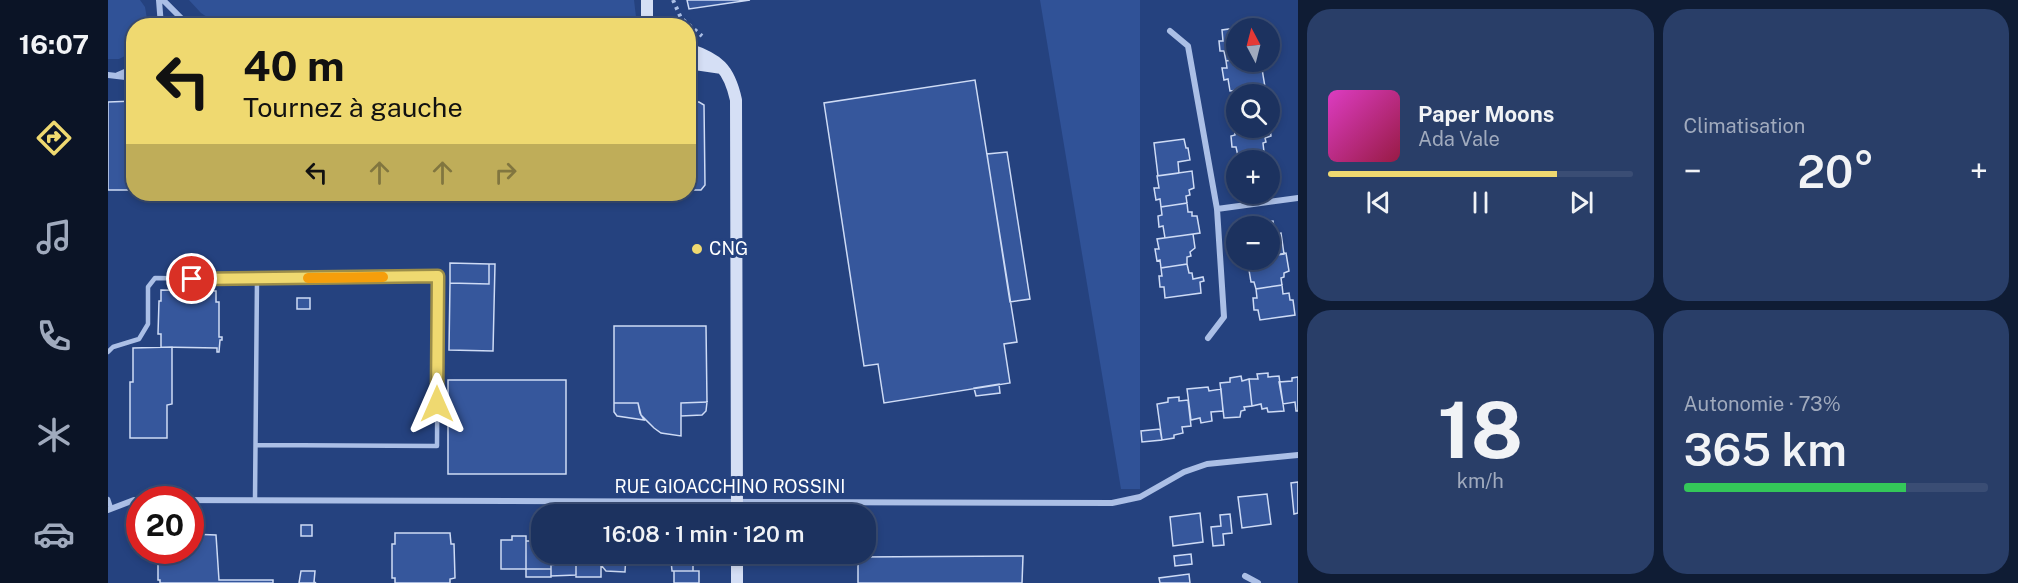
<!DOCTYPE html>
<html lang="fr">
<head>
<meta charset="utf-8">
<style>
  :root { --surface:#1c325f; --page:#293e68; --text:#f1f3f6; --muted:#a0aabd; --line:#3a4d74; --accent:#efd970 }
  body { margin:0; font-family:"Public Sans",sans-serif; background:var(--page); color:var(--text); height:100vh; display:flex; flex-direction:column; font-size:22px; white-space:nowrap }
  * { box-sizing:border-box; margin:0 }
  p { font-size:20px; color:var(--muted) }
  .icon { flex:none; width:33px; height:33px; fill:none; stroke:currentColor; stroke-width:2; stroke-linecap:round; stroke-linejoin:round }
  .map { position:relative; flex:1; overflow:hidden }
  .panel { display:flex; flex-direction:column; gap:9px; padding:9px; background:#0f1c34; width:720px }
  .panel>* { flex:none }
  .hud { position:absolute; left:18px; top:18px; width:570px; height:183px; border-radius:24px; box-shadow:0 3px 9px #0003,0 0 0 2px var(--line); background:#efd970; color:#111; overflow:hidden }
  .needle { width:39px; rotate:353deg }
  .fabs { position:absolute; left:1118px; top:18px; display:grid; gap:12px }
  .fabs a { display:grid; place-items:center; width:54px; height:54px; border-radius:50%; background:var(--surface); box-shadow:0 3px 9px #0003,0 0 0 2px var(--line); font-size:30px }
  .speed { position:absolute; left:18px; top:486px; display:flex; gap:12px; font-size:30px; font-weight:700; text-align:center }
  .speed>* { display:grid; place-content:center; width:78px; height:78px; border-radius:50%; background:var(--surface); box-shadow:0 3px 9px #0003,0 0 0 2px var(--line); line-height:1 }
  .speed .limit { border:9px solid #d22; background:#fff; color:#111 }
  .pin { position:absolute; display:grid; place-items:center; width:51px; height:51px; color:#fff; margin:-26px; border:3px solid #fff; border-radius:50%; box-shadow:0 2px 6px #0007 }
  .me { position:absolute; width:66px; margin:-33px; rotate:0deg; stroke-linejoin:round; filter:drop-shadow(0 0 4px #0008) }
  .turn { display:flex; align-items:center; gap:21px; height:126px; padding:0 18px; font-size:27px }
  .turn .icon { width:78px; height:78px; stroke-width:2.5 }
  .turn b { display:block; font-size:42px; line-height:51px }
  .lanes { display:flex; align-items:center; height:57px; padding:0 18px; background:#0003; justify-content:center; gap:30px; direction:ltr }
  .lanes .off { opacity:.35 }
  .big { font-size:45px; font-weight:600; line-height:1.1 }
  .panel .card { flex:1; display:flex; flex-direction:column; justify-content:center; gap:9px; min-width:0; padding:0 21px; border-radius:24px; background:var(--page) }
  .panel .dial { align-items:center; gap:0 }
  .dial b { font-size:78px; line-height:1 }
  .song { display:flex; align-items:center; gap:18px }
  .cover { width:72px; height:72px; border-radius:9px; background:linear-gradient(135deg,hsl(310 70% 55%),hsl(340 70% 35%)) }
  .played { height:6px; border-radius:3px; background:linear-gradient(90deg,var(--accent) 75%,var(--line) 75%) }
  .keys { display:flex; justify-content:space-around; direction:ltr }
  .heat { display:flex; justify-content:space-between; align-items:center; font-size:33px; direction:ltr }
  .charge { height:9px; border-radius:4px; background:linear-gradient(90deg,#34c759 73%,var(--line) 0) }
  .panel .tiles { flex:1; display:grid; gap:9px; grid-template-columns:repeat(2,1fr) }
  .trip { position:absolute; left:423px; top:504px; width:345px; height:60px; border-radius:24px; background:var(--surface); box-shadow:0 3px 9px #0003,0 0 0 2px var(--line); font-weight:600; line-height:60px; text-align:center }
  main { display:flex; flex:1; min-height:0 }
  .menu { display:flex; flex-direction:column; width:108px; justify-content:space-around; align-items:center; background:#0b1426; color:var(--muted) }
  .menu .icon { width:42px; height:42px }
  .menu .current { color:var(--accent) }
  .menu b { font-size:27px; color:var(--text) }
  .map>svg:first-child { display:block }
  .green { fill:#305297 }
  .building { fill:#36579c; stroke:#cedbf5; stroke-width:1.5 }
  .lines { fill:none; stroke-linecap:round; stroke-linejoin:round }
  .path { stroke:#abbfe6; stroke-width:4; stroke-dasharray:3 4.5; stroke-linecap:butt }
  .lane { stroke:#abbfe6; stroke-width:4.5 }
  .street { stroke:#abbfe6; stroke-width:6 }
  .secondary { stroke:#d5dff5; stroke-width:12 }
  .route-casing { stroke:#9b8d49; stroke-width:15 }
  .route { stroke:#efd970; stroke-width:10 }
  .slow { stroke:#f59e0b; stroke-width:10 }
  .poi-dot { fill:#efd970; stroke:#25427f; stroke-width:2 }
  .labels { text-anchor:middle; stroke-width:6; stroke-linejoin:round; paint-order:stroke }
  .poi-label { font-size:18px; fill:#fff; stroke:#25427f; text-anchor:start }
  .street-label { font-size:18px; fill:#fff; stroke:#25427f }
</style>
</head>
<body>
<main>
<nav class="menu">
<b>16:07</b>
<svg class="icon current" aria-label="directions" viewBox="0 0 24 24"><path d="M12 3l9 9-9 9-9-9zM9 14v-3h6M13 9l2 2-2 2"/></svg>
<svg class="icon" aria-label="music" viewBox="0 0 24 24"><path d="M9 18V5l10-2v13"/><circle cx="6" cy="18" r="3"/><circle cx="16" cy="16" r="3"/></svg>
<svg class="icon" aria-label="phone" viewBox="0 0 24 24"><path d="M5 4h4l2 5-3 2q2 4 5 5l2-3 5 2v4C11 20 4 13 5 4z"/></svg>
<svg class="icon" aria-label="climate" viewBox="0 0 24 24"><path d="M12 3v18M4 7l16 10M4 17L20 7"/></svg>
<svg class="icon" aria-label="car" viewBox="0 0 24 24"><path d="M5 17H2v-5l4-1 3-4h7l3 4 3 1v5h-3M9 17h6M6 11h13"/><circle cx="7" cy="17" r="2"/><circle cx="17" cy="17" r="2"/></svg>
</nav>
<div class="map">
<svg width="1190" height="583" viewBox="0 0 1190 583">
  <rect width="100%" height="100%" fill="#25427f"/>
  <path class="green" d="M0 0H32L37 7 40 25 26 26 25 52 11 59H0Z
    M81 0H526L529 25H111L93 13Z
    M932 0H1032V489H1013Z"/>
  <path class="building" d="M579 0H642L581 9Z
    M1149 25 1150 28H1128V59L1118 61 1116 51H1112L1111 41H1115L1114 30Z
    M1128 59V62H1144L1145 65 1148 64 1149 70 1154 69 1157 87 1122 91 1120 79 1116 80 1114 68H1119L1118 61Z
    M867 80 909 342 896 344 902 383 776 403 770 364 756 366 716 103Z
    M1149 88 1150 94H1129L1128 90Z
    M26 101V190H0V102Z
    M580 102H591L596 105 597 185 593 190H580Z
    M1161 121 1163 136 1157 138 1158 142 1155 143 1156 152 1130 156 1128 147H1124L1123 136 1127 135 1126 125H1128V128H1161Z
    M1076 139 1078 148H1080L1082 160 1070 162 1071 173 1050 176 1046 143Z
    M899 152 922 299 902 302 879 154Z
    M1156 152 1157 159 1163 158 1164 169H1167L1168 179 1161 180V160H1130V156Z
    M1084 171 1086 188 1081 190 1082 195 1078 196 1079 203 1053 207 1052 199 1048 200 1046 188H1051L1049 176Z
    M135 194H405L139 195Z
    M1079 203 1080 212H1084V216H1089L1092 233 1057 238 1055 226 1051 227 1050 216 1054 215 1053 207Z
    M1165 221 1167 234 1173 233 1176 254 1161 256V226H1146L1145 224Z
    M1085 234 1087 248 1082 252 1083 256 1079 257V264L1053 268 1052 260 1049 261 1047 249H1051L1049 239Z
    M1178 253 1181 271 1176 273V277L1173 278 1174 285 1148 289 1146 282H1143L1141 270 1145 269 1144 260H1161V256Z
    M342 263 381 264V284L342 283Z
    M381 264H387L385 351 341 350 342 283 381 284Z
    M1079 264 1081 273H1084L1085 279 1095 277 1096 281 1092 282 1093 293 1057 298 1056 287H1052L1051 276H1054L1053 268Z
    M1174 285 1175 294 1181 293 1182 300H1185L1187 315 1152 320 1150 310H1146L1145 298H1149L1148 289Z
    M53 290 108 291V302H111V337H114V340H112L111 352H109V348L53 347V334H50L51 301H53Z
    M189 298H202V309H189Z
    M506 326H598L599 402 573 403V436L553 433 546 428 533 415 530 403H506Z
    M64 347V404L59 405V438H22V382H25V348Z
    M1160 373V377L1171 376 1176 411 1162 412H1160L1159 408 1154 409 1153 404 1144 406 1141 379H1150L1149 374Z
    M1133 376 1134 381 1141 379 1144 406 1136 407 1137 410 1133 411 1132 417 1116 418 1112 383 1122 382V378Z
    M1190 377V411H1188L1187 402 1175 404 1171 382 1184 381V378Z
    M340 380H458V474H340Z
    M891 384 892 393 868 396 866 388Z
    M1100 387 1101 391 1113 389 1115 411 1103 412 1104 421 1093 423 1092 418 1083 420 1079 389Z
    M1071 397V401L1080 400 1083 426 1074 427 1075 433 1066 435V438L1054 440 1049 404 1060 402V398Z
    M599 402 598 411 594 415 573 416V403Z
    M506 403H530L532 413 536 420 509 416 506 412Z
    M1052 429 1054 440 1034 442 1033 431Z
    M1190 482V513L1186 514 1183 483Z
    M1159 494 1163 524 1134 528 1130 497Z
    M1092 513 1095 542 1065 546 1062 517Z
    M1122 514 1124 533 1115 534 1116 545 1105 546 1103 527 1113 526 1112 515Z
    M193 525H204V536H193Z
    M287 533H342L343 544H346L347 578 342 579V583H287V578H284V544H287Z
    M82 534 108 535 111 580H165V583H52V580H50V550H82Z
    M404 536H418V569H393V540H404Z
    M418 541H434V554H468V565H443V569H418Z
    M468 554H493V577H468Z
    M493 554H518L517 572 498 571 493 565Z
    M556 554H585V571H564L563 560H556Z
    M1083 554 1084 564 1067 566 1066 556Z
    M915 556 914 583H750V557Z
    M443 565H468V575L443 576Z
    M418 569H443V577H418Z
    M193 571H207L206 582 208 583H191Z
    M566 571H591V583H566Z
    M1081 574 1082 583H1052L1051 578Z"/>
  <g class="lines">
    <path class="path" d="M565 0 573 18 594 36"/>
    <path class="lane" d="M0 352 5 347 31 339 40 324V287L47 278 121 279 330 276 329 446 148 445
      M0 499 3 508
      M147 499 149 279"/>
    <path class="street" d="M51 0 53 26
      M55 0 81 26
      M1062 31 1080 46 1109 209 1190 198
      M0 75 26 78
      M10 75 26 68
      M1100 338 1116 317 1109 209
      M45 500 1004 503 1032 497 1076 472 1099 464 1190 455
      M0 510 26 500H32
      M1137 576 1150 583"/>
    <path class="secondary" d="M539 26V0
      M580 49C610 59 621 68 628 100L629 514
      M580 63 614 68
      M629 583V554"/>
  </g>
  <g class="lines">
    <g class="route-casing">
      <path id="route" d="M84 279 330 276 329 404"/>
    </g>
    <use href="#route" class="route"/>
    <path class="slow" d="M200 278 275 277"/>
  </g>
  <circle class="poi-dot" cx="589" cy="249" r="6"/>
  <g class="labels">
    <g class="poi-label">
      <text x="601" y="255">CNG</text>
    </g>
    <g class="street-label">
      <text x="622" y="493">RUE GIOACCHINO ROSSINI</text>
    </g>
  </g>
</svg>
<div class="fabs">
<a><svg class="needle" viewBox="-14 -14 28 28"><path d="M0-13l5 13h-10z" fill="#e53935"/><path d="M0 13l5-13h-10z" fill="#a0aabd"/></svg></a>
<a><svg class="icon" aria-label="search" viewBox="0 0 24 24"><circle cx="10" cy="10" r="6"/><path d="M15 15l6 6"/></svg></a>
<a>+</a>
<a>−</a>
</div>
<div class="speed"><div class="limit">20</div></div>
<div class="pin" style="left:84px;top:279px;background:#d93025"><svg class="icon" aria-label="arrive" viewBox="0 0 24 24"><path d="M6 21V4h12l-3 4 3 4H6"/></svg></div>
<svg class="me" style="left:329px;top:404px" viewBox="-20 -20 40 40"><path d="M0-17L14 15 0 8-14 15z" fill="#efd970" stroke="#fff" stroke-width="4"/></svg>
<div class="trip">16:08 · 1 min · 120 m</div>
<div class="hud">
<div class="turn"><svg class="icon" aria-label="left" viewBox="0 0 24 24"><path d="M17 20v-9H6M10 6l-5 5 5 5"/></svg><div><b>40 m</b>Tournez à gauche</div></div>
<div class="lanes"><svg class="icon" aria-label="left" viewBox="0 0 24 24"><path d="M17 20v-9H6M10 6l-5 5 5 5"/></svg><svg class="icon off" aria-label="ahead" viewBox="0 0 24 24"><path d="M12 20V5M6 11l6-6 6 6"/></svg><svg class="icon off" aria-label="ahead" viewBox="0 0 24 24"><path d="M12 20V5M6 11l6-6 6 6"/></svg><svg class="icon off" aria-label="right" viewBox="0 0 24 24"><path d="M7 20v-9h11M14 6l5 5-5 5"/></svg></div>
</div>
</div>
<section class="panel">
<div class="tiles">
<div class="card">
<div class="song"><i class="cover"></i><div><b>Paper Moons</b><p>Ada Vale</p></div></div>
<div class="played"></div>
<div class="keys"><svg class="icon" aria-label="previous" viewBox="0 0 24 24"><path d="M18 5L8 12l10 7zM5 5v14"/></svg><svg class="icon" aria-label="pause" viewBox="0 0 24 24"><path d="M8 5v14M16 5v14"/></svg><svg class="icon" aria-label="next" viewBox="0 0 24 24"><path d="M6 5l10 7-10 7zM19 5v14"/></svg></div>
</div>
<div class="card"><p>Climatisation</p>
<div class="heat"><a>−</a><b class="big">20°</b><a>+</a></div>
</div>
<div class="card dial"><b>18</b><p>km/h</p></div>
<div class="card"><p>Autonomie · 73%</p><b class="big">365 km</b><div class="charge"></div></div>
</div>
</section>
</main>
</body>
</html>
